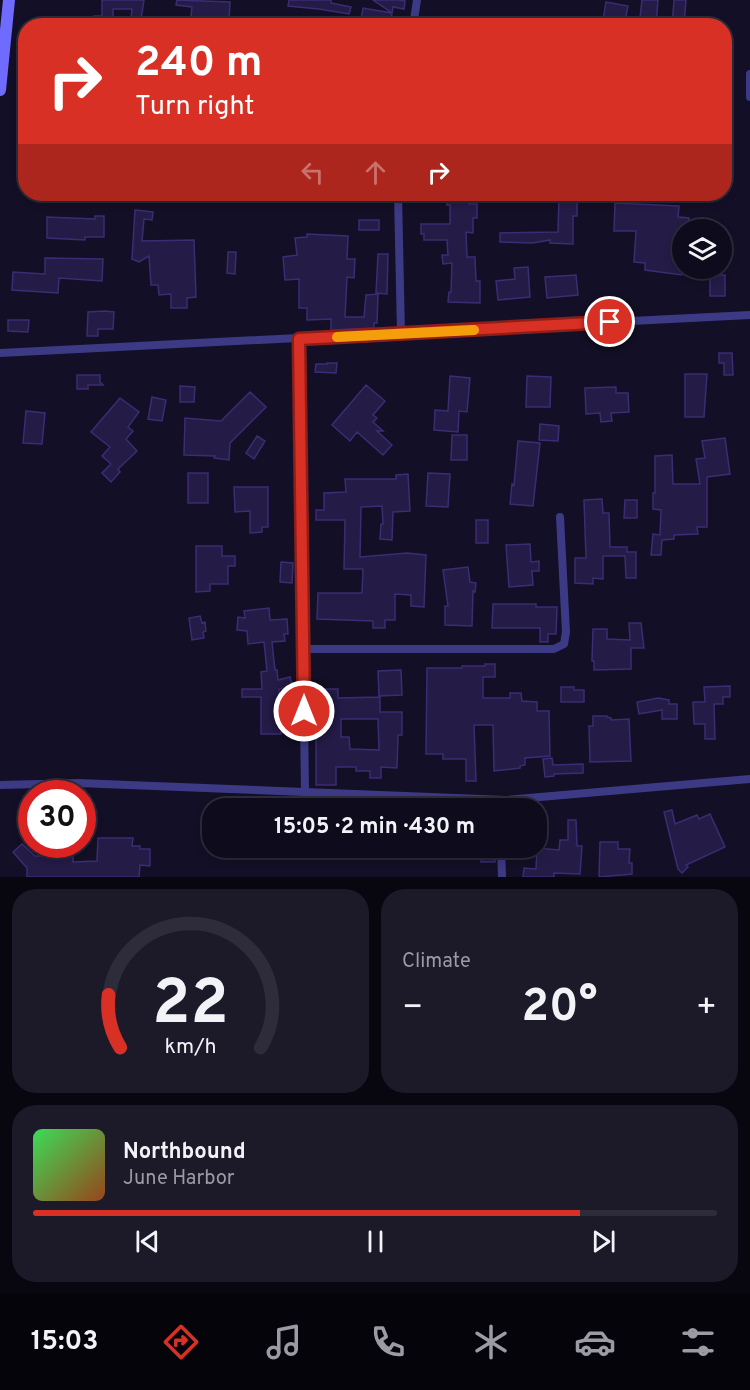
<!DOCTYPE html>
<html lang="en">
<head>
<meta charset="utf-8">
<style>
  :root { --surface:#0e0b1c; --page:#1c1929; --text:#f1f3f6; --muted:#9b9ba3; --line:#2e2b3b; --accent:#d93025 }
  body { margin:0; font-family:Overpass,sans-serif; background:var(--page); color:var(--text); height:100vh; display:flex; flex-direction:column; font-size:22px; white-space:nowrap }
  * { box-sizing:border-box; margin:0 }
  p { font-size:20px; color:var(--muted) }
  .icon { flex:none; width:33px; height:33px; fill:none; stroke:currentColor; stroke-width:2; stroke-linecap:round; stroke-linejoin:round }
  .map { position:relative; height:877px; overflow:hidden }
  .sheet { display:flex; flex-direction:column; gap:12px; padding:12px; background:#08060f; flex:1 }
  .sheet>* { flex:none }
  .top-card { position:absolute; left:18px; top:18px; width:714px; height:183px; border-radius:24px; box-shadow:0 3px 9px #0003,0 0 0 2px var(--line); background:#d93025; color:#fff; overflow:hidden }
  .fabs { position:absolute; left:672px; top:219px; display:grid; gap:12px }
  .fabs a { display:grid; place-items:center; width:60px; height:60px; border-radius:50%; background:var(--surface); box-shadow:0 3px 9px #0003,0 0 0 2px var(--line); font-size:30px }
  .speed { position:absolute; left:18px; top:780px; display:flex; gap:12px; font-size:30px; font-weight:700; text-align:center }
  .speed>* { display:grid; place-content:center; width:78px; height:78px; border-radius:50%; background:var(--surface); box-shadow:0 3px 9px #0003,0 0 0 2px var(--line); line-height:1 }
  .speed .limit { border:9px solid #d22; background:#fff; color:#111 }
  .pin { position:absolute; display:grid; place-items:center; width:51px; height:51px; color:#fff; margin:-26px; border:3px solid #fff; border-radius:50%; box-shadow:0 2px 6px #0007 }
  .me { position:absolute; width:66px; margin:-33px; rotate:0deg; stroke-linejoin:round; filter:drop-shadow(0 0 4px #0008) }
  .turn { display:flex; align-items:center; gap:21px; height:126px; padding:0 18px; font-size:27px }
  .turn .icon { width:78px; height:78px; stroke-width:2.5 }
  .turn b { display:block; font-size:42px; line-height:51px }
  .lanes { display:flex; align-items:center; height:57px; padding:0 18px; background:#0003; justify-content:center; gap:30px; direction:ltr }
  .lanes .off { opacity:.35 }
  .big { font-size:45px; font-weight:700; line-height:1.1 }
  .sheet .card { flex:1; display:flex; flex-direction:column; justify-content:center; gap:9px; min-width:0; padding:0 21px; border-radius:24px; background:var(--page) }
  .sheet .dial { align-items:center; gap:0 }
  .dial svg { height:156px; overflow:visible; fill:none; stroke:var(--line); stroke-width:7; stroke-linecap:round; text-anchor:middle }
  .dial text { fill:var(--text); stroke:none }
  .song { display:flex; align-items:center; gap:18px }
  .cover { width:72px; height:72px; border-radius:9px; background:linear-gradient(135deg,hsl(130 70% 55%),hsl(20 70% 35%)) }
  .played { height:6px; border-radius:3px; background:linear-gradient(90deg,var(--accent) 80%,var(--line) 80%) }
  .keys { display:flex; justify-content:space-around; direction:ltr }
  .heat { display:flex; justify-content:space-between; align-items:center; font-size:33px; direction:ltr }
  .sheet .tiles { flex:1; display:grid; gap:12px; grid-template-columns:1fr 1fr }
  .card:last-child { grid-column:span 2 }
  .trip { position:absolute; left:202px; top:798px; width:345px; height:60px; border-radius:24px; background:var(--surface); box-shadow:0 3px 9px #0003,0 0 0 2px var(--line); font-weight:700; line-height:60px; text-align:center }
  .dock { display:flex; height:96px; justify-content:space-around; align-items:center; background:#06040b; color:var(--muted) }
  .dock .icon { width:42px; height:42px }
  .dock .on { color:var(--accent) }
  .dock b { font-size:27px; color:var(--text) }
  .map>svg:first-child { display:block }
  .building { fill:#241b47; stroke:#3b2d73; stroke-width:1.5; fill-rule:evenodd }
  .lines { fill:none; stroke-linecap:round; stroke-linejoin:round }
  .street { stroke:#3d3a85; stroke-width:8 }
  .secondary { stroke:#6f6bff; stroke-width:12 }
  .route-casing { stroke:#8d1f18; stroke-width:15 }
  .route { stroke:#d93025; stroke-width:10 }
  .slow { stroke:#f59e0b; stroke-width:10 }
</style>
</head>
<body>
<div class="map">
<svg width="750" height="877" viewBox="0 0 750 877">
  <rect width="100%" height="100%" fill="#130f26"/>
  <path class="building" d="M102 0H144L140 26H130L132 9H113V26H94V16H102Z
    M177 0 230 2 229 20 204 19V26H190L192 7 176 5Z
    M289 0H331V3L351 7 349 14 319 9 288 6Z
    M373 0H399L405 1 404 9 393 7 390 26H360L363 8 392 13Z
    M642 0H658L656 26H639Z
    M674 0H686L684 26H672Z
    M606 2 628 6 624 26H602Z
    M541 17 569 19V26H540Z
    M447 194 469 195V204H477V218H473V233L466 232 467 257H475L476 281H480V303L448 302 449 292H451L452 263 443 264 442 255H448L447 240H424V234H421V224H450V205H447Z
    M559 196 577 198V216H573V244L550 243V240L533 243 500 242V233L558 232Z
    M615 203 679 206 678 217 689 218 688 230H682V275L645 270V263L634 262 636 231H614Z
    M135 210 153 212 152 220 144 219 142 241 194 240 196 297 187 298V308H171V294L159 295 158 285H151L149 256 139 262 132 259Z
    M95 216H104V237H85V240L47 238V217L95 219Z
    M359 220H379V230H359Z
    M307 234 348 236 347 259H355L354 278 347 277 345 317H364L366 295 378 294 377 323H374V328L331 330V319L307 320V308H299V279L285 280 283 257 297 255 295 238 307 237Z
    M228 252H236L235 274 227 273Z
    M378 254H388L387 294 376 293Z
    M45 258 103 259 102 281 59 278 58 293 12 290 13 272 45 274Z
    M528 267 530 297 498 300 496 281 515 279 514 268Z
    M576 275 578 295 547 298 545 277Z
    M710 275H725V296H710Z
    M105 311 114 312 113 329H98V336H87L88 312Z
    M8 320H29L28 332 8 331Z
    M719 353H732L733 375H724V363H719Z
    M327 363H337L336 373 315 372 316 364H327Z
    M685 374H707L704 417H685Z
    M77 375H100V382L103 385H88V389H77Z
    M450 376 470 378 467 412 459 411 458 432 434 430 435 410 448 411Z
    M527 376 551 377 550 407H526Z
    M366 385 385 401 373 415 377 418 373 422 383 431H377L392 445 383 455 357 432 350 441 332 425Z
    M180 386 195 387 194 402H180Z
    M616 387V393H628L629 412 611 413 612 421 601 422 600 413 586 414 585 388Z
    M250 392 266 407 230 443 229 460 214 458 215 456 184 455 185 418 221 421Z
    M152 397 166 400 162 421 148 419Z
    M120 398 139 412 128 427 133 431 126 439 137 451 118 469 120 472 111 482 102 473 111 464 102 456 110 447 91 432Z
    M26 411 45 413 42 444 23 443Z
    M540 424 559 426 558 441 539 440Z
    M452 435H467V460H451Z
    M257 436 265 441 254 459 246 453Z
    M725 438 730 474 707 477V527H697L698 534 674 535V539L662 540 661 555H651L653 534 660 535 661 510 653 509V493H655V456L672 455 673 484H700L696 459 705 458 702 441Z
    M518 441 540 443 533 506 510 504 512 484 514 485Z
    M188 473H208V503H188Z
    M428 473 450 474 448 507 426 506Z
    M408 474 410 511 393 512 392 540 380 539 381 524H383L382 506 361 507 360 557 407 553 426 555 424 607 411 606V595L395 594V620H385V628H373V621L317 619 318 593H362L363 569H344L345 520H316V510H324V493L346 492 345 479H396V475Z
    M234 487H268V527H262V532L250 533V511L235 512Z
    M602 499 603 513H609L610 547H627V552H636V578H626L625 556H603V579L593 578V584L575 583V558H586L584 500Z
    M625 500H637V518H624Z
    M476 520H488V543H476Z
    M530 544 531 562 539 561V571H532L533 585 509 587 506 545Z
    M196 546H222V556H235V566H228V584H210V591L196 592Z
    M281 562 293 563 292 583 280 582Z
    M468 567 470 582 476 583 475 592 473 591 472 626 445 625V606H448L443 570Z
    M493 604H536V607H557L556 634H548V642H540V628H492Z
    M269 608 270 620 287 619 288 634H284L285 641 272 642 275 670H277L278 680 290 677 292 686 279 689 281 704 289 705V717H282L281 734H261V697H242V689H262L261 672 267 671 264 642 248 644 247 631 237 630 238 617 245 618 244 611Z
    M200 616 202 623 205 622 206 631 203 632 204 638 192 640 189 618Z
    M629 623H641L644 648H631V669L594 670V661H592L593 629H607V639L630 640Z
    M485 664H495V677H483V698H510V693H521L522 701 537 702V711H549L550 756 525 758V765L520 766V768L494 771 493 725H474L476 781H466V759H443V754H426L427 668H462V666H485Z
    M401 670 402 695 379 696 378 671Z
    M730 686V697H723V704H714L715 739H705V724H694L693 702H705L704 687Z
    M561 687H574V690H584V702H561Z
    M319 689H338V698L380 697V712H402V735H398L397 768 381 767V778H370V771H356V767H336V785H316V720H318ZM341 719H378L379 750 350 749 349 737H341Z
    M658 698 669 700V704H677V719H662V710L639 714 637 702Z
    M593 716H607V717L611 718V720L629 719 631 761 590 762 589 726H593Z
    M552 758 553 765 583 764V773L554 774V776L545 777 543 759Z
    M672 810 675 824 697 815 699 819 710 814 725 847 686 865 688 867 682 873 678 869 664 812Z
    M568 820H576L577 846H582L580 874 554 873V877H523L524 868 536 869 537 848 559 850 560 840H568Z
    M98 838H133L132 846H140V849H150V866L140 865 139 877H27V868L13 852 22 844 35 856H73V862L97 861Z
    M600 842H618V849H630L629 863H632V874L599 877Z
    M482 848H495V862H481Z"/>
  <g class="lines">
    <path class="street" d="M413 26 417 0
      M750 74V97
      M398 194 401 334
      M299 339 305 793
      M0 353 750 315
      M304 649H554L564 644 566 632 560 517
      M0 785 78 783 506 800 750 779
      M501 848 502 877"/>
    <path class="secondary" d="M0 90 9 0"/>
  </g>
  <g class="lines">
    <g class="route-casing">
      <path id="route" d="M304 711 299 339 610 322"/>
    </g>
    <use href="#route" class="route"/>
    <path class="slow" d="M337 337 474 330"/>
  </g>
</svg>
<div class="fabs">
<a><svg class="icon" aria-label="layers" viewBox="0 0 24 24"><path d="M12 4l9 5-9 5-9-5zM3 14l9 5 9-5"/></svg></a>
</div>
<div class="speed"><div class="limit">30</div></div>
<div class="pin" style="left:610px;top:322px;background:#d93025"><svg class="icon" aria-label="arrive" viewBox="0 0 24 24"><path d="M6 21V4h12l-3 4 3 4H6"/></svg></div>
<svg class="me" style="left:304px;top:711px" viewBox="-20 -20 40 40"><circle r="17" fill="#d93025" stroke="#fff" stroke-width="3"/><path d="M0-11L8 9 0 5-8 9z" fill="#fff"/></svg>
<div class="trip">15:05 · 2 min · 430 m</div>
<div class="top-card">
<div class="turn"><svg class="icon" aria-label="right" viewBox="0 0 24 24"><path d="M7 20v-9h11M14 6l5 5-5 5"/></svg><div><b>240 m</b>Turn right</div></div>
<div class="lanes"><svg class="icon off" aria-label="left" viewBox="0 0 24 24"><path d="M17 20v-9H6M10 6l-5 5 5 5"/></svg><svg class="icon off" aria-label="ahead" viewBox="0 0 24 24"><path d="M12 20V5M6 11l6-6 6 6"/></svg><svg class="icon" aria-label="right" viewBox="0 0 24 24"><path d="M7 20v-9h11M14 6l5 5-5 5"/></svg></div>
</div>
</div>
<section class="sheet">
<div class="tiles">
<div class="card dial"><svg viewBox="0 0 100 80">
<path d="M14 69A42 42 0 1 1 86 69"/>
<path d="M14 69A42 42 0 0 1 8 42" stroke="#d93025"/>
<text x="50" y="56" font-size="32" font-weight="700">22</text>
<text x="50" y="72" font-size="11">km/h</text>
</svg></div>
<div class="card"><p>Climate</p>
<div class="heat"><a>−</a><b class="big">20°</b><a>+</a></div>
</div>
<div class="card">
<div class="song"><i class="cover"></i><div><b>Northbound</b><p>June Harbor</p></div></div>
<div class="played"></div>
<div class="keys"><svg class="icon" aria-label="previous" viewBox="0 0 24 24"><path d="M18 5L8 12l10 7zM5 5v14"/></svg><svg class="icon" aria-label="pause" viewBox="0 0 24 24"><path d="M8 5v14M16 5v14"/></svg><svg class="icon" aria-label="next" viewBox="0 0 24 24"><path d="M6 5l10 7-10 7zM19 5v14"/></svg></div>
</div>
</div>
</section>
<nav class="dock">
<b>15:03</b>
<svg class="icon on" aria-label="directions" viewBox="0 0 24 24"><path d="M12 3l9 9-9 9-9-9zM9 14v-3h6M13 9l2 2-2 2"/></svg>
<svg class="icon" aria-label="music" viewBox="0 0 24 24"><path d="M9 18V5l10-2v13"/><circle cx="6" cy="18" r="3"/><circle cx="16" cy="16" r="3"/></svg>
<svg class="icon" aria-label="phone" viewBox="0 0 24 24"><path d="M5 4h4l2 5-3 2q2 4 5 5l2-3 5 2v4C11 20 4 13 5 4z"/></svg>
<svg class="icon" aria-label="climate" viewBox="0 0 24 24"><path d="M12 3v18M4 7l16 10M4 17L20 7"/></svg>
<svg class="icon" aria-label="car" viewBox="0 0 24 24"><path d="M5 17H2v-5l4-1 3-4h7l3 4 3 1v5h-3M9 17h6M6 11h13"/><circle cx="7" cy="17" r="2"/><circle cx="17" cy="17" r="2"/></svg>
<svg class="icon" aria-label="filters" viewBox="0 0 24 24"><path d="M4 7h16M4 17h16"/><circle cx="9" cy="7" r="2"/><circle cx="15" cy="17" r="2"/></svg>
</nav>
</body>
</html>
